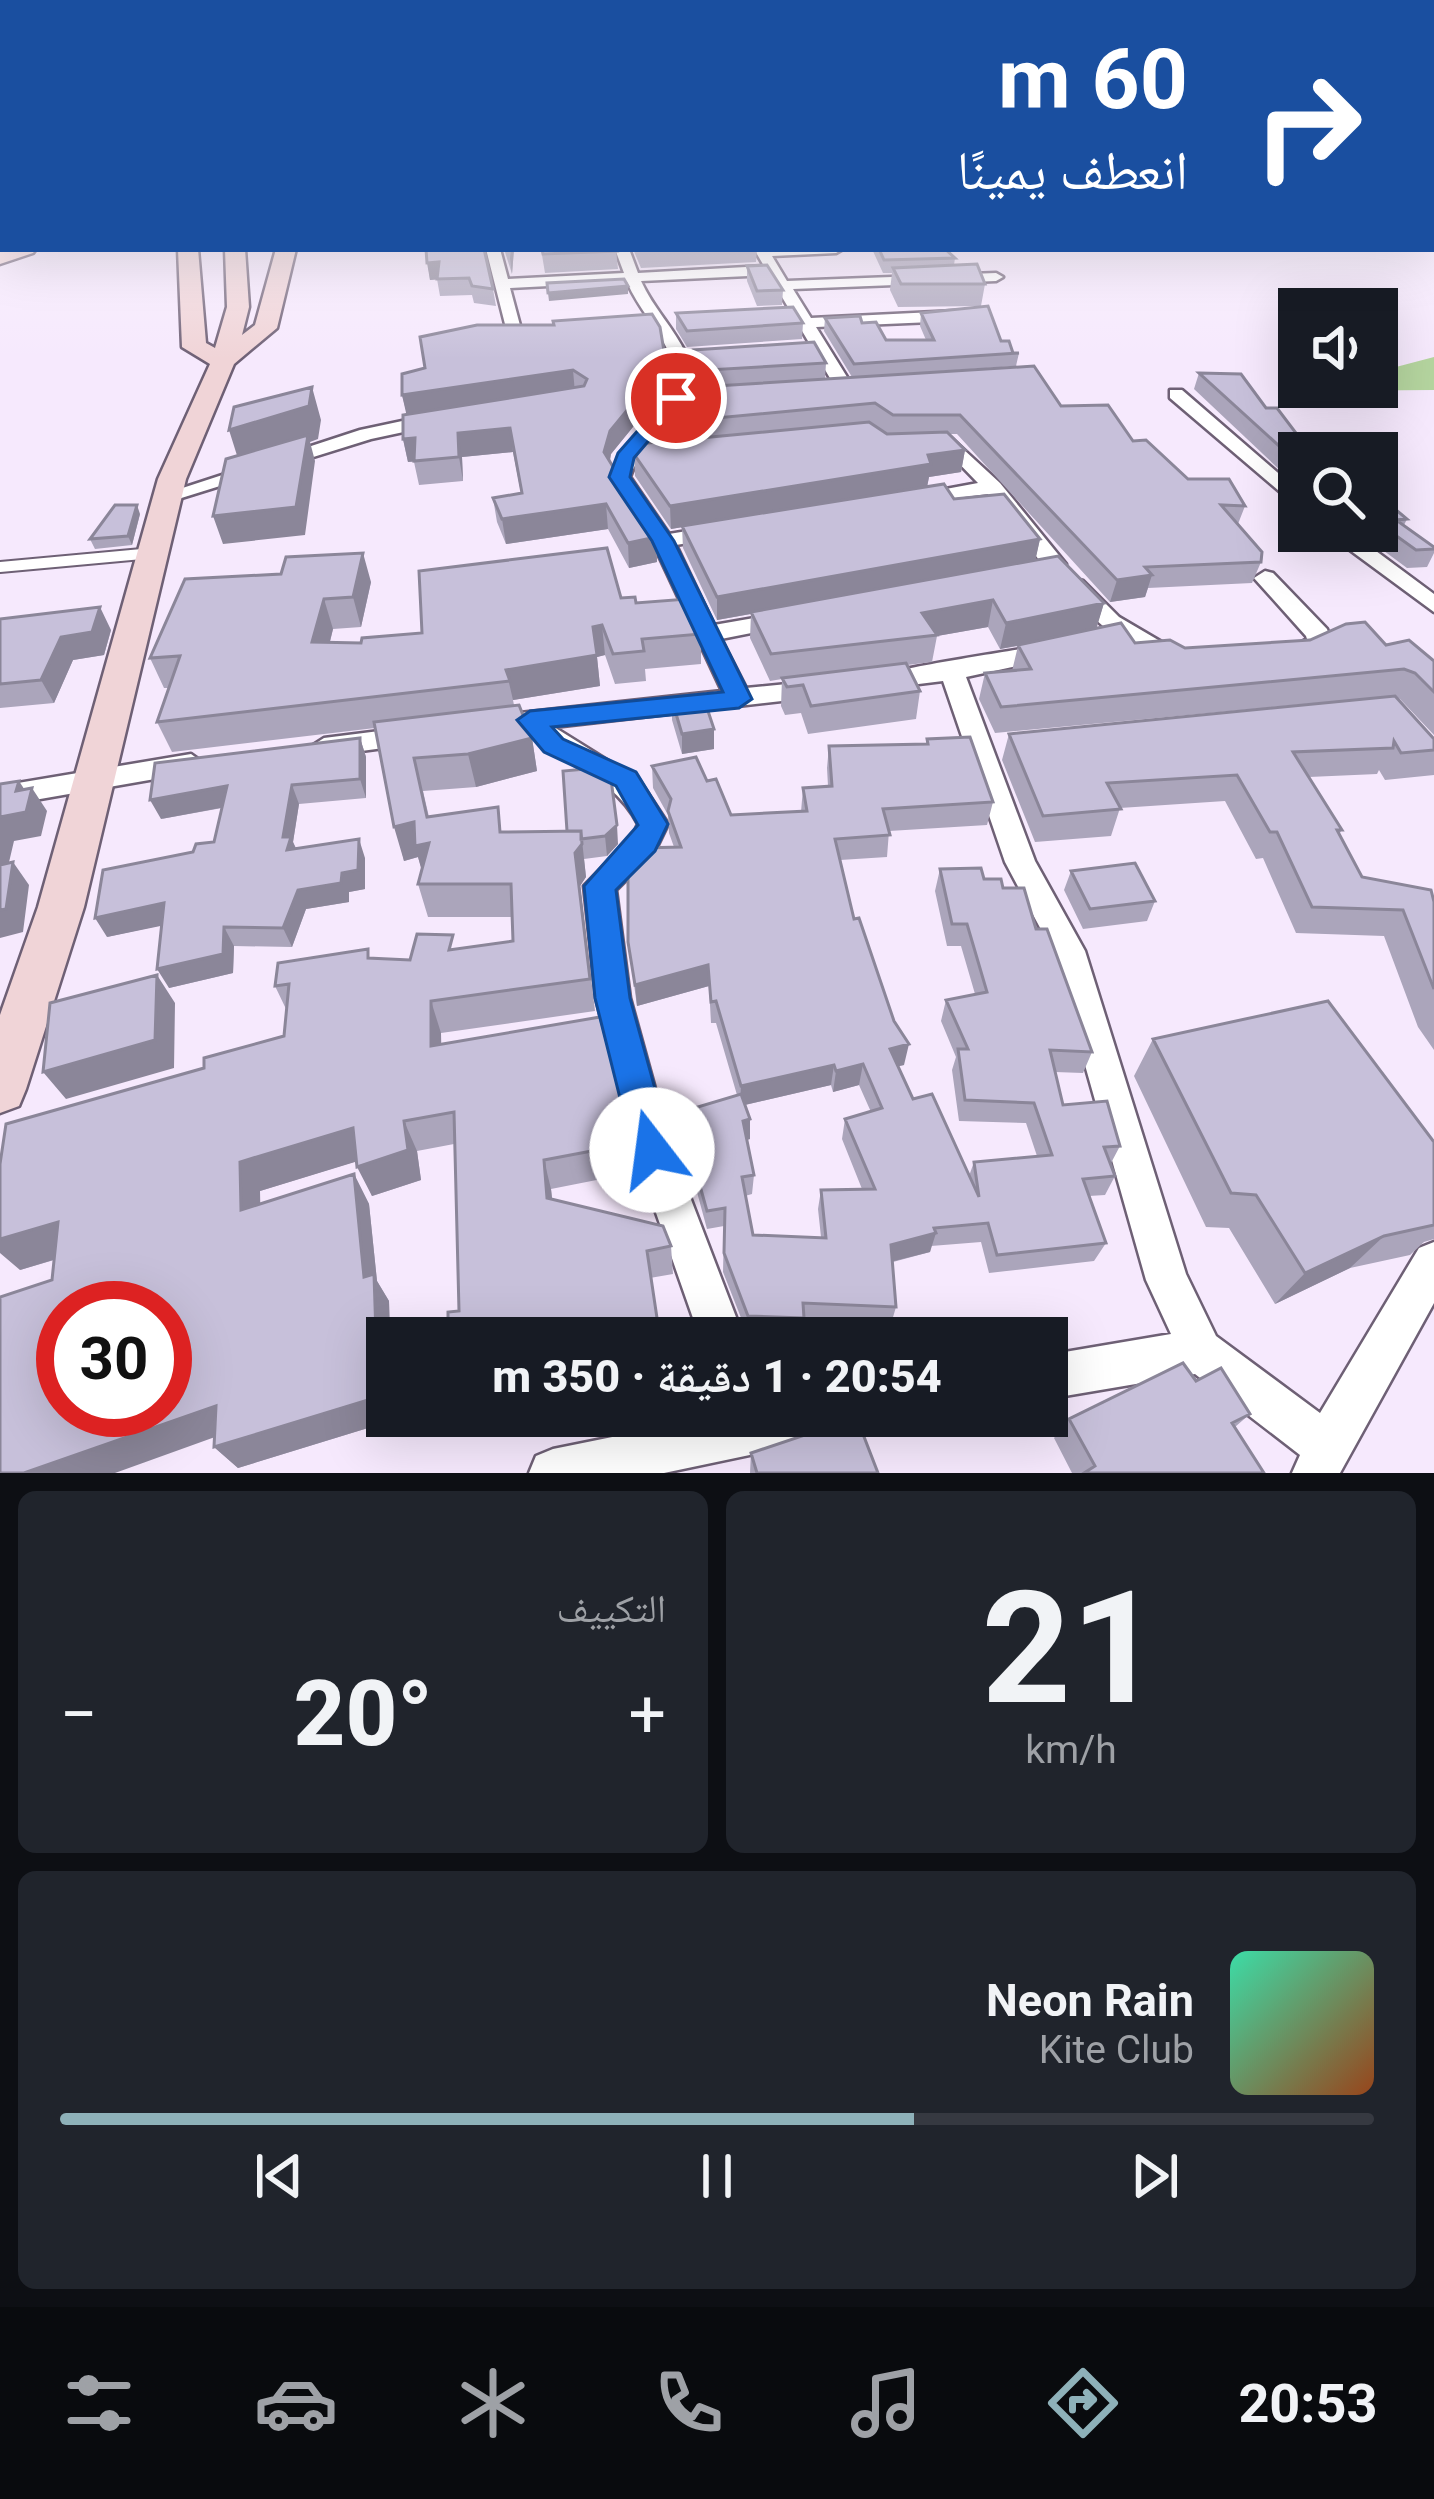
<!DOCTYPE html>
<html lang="ar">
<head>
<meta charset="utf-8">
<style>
  :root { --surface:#171b24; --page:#20242c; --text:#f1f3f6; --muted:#9ea1a6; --line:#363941; --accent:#8eb1b9 }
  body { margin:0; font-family:Roboto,"Noto Naskh Arabic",sans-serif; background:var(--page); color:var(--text); direction:rtl; height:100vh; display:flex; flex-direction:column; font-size:45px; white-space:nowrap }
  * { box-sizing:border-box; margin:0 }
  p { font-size:39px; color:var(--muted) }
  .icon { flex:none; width:66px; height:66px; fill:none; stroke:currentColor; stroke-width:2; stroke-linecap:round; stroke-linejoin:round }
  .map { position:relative; height:1473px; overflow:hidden; direction:ltr }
  .panel { display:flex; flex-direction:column; gap:18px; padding:18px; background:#0d0f14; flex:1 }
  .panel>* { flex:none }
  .top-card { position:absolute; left:0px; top:0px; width:1434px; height:252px; box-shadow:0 12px 48px #0002; direction:rtl; background:#1a4fa0; color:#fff; overflow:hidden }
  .tools { position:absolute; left:1278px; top:288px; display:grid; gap:24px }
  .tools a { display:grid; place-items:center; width:120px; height:120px; border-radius:0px; background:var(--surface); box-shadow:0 12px 48px #0002; font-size:60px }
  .speed { position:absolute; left:36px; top:1281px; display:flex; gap:24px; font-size:60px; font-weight:700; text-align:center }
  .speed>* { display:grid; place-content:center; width:156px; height:156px; border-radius:50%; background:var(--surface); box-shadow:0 12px 48px #0002; line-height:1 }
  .speed .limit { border:18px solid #d22; background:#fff; color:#111 }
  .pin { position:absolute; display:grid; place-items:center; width:102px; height:102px; color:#fff; margin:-51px; border:6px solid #fff; border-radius:50%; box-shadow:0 3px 12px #0007 }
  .me { position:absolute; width:132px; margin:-66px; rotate:345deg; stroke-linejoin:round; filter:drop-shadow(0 0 9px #0008) }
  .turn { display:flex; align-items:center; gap:42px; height:252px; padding:0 48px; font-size:54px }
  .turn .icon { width:156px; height:156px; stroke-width:2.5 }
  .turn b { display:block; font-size:84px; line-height:102px }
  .big { font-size:90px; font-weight:800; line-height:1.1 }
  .panel .tile { flex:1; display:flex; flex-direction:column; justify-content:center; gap:18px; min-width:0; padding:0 42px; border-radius:18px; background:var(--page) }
  .panel .dial { align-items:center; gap:0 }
  .dial b { font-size:156px; line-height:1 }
  .song { display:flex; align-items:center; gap:36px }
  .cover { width:144px; height:144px; border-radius:18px; background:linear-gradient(135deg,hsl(160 70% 55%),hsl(20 70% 35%)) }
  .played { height:12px; border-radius:6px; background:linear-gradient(90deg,var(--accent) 65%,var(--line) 65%) }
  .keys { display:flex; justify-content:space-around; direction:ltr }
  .heat { display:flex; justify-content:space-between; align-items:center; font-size:66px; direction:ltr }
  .panel .tiles { flex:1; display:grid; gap:18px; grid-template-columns:1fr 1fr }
  .tile:last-child { grid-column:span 2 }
  .trip { position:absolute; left:366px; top:1317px; width:702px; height:120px; border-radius:0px; background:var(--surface); box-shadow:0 12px 48px #0002; font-weight:800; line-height:120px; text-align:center; direction:rtl }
  .dock { display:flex; height:192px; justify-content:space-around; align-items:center; background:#090b0e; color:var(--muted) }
  .dock .icon { width:84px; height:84px }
  .dock .on { color:var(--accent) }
  .dock b { font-size:54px; color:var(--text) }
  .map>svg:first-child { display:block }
  .green { fill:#b5d59f }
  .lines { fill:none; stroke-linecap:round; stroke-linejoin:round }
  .lane-casing { stroke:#6e6075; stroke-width:14 }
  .street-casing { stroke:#6e6075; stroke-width:5 }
  .secondary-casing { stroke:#6e6075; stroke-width:5 }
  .highway-casing { stroke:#8e4d57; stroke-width:5 }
  .lane { stroke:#fff; stroke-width:10 }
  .street { fill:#fff; fill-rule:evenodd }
  .secondary { fill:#f0d4d7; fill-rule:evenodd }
  .highway { fill:#ce6e79; fill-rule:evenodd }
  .wall { fill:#aba5bb; fill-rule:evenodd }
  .shaded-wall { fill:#8b8699 }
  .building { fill:#c7c0da; stroke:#8b8699; stroke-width:3; fill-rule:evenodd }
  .route { fill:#1a73e8; stroke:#114b97; stroke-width:3 }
</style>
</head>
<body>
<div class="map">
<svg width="1434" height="1473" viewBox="0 0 1434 1473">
  <rect width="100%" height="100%" fill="#f6e9fd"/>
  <path class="green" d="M1434 357V390L1302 391 1377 387V372Z"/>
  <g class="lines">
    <g class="lane-casing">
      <path id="lane" d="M0 567 153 553"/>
    </g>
    <g class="street-casing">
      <path id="street" d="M486 249H500L508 279 624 273 615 249H629L638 273 764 266 754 249H843L836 253 772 256 787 281 996 273 1003 277 996 281 793 289 811 318 955 311 963 316 955 321 816 327 852 385 843 390 834 385 769 275 641 281C653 308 674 328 686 354 708 401 643 437 630 477L669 534 717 526 728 532 725 537 676 545 714 625 783 613 795 620 791 625 721 639 746 688 817 681 830 689 817 697 554 727 639 780 668 824 655 851 616 890 630 998 672 1150 744 1338H700L634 1150 596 998 584 886 633 836 638 824C614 776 562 765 525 730L491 734 478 725 491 716 722 691 652 541 610 477C624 437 688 401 670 355 659 329 638 308 627 282L510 288 521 329 507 332Z
        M1170 390H1182L1299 491V508L1170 398Z
        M435 414 441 416V424L371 439 175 500H161L158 496 360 430Z
        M950 437 1000 483 1066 564V574L1031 577V567L1043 565 988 494 908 504V496L978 483 945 449 927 444Z
        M1324 531H1349L1434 594V612Z
        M1265 571 1273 573 1327 629 1332 643C1323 655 1300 662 1286 658L1283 653 1307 639 1306 636 1254 578Z
        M1075 579 1083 581 1119 617 1182 654 1185 660 1182 666C1149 673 1083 611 1064 586Z
        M1049 644 1061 652 1058 657 966 677 1035 861 1085 951 1186 1274 1216 1336 1320 1413 1419 1248 1434 1242V1303L1340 1473H1292L1300 1455 1195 1374 1047 1399V1355L1171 1334 1146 1280 1053 952 1005 862 943 681 878 689 865 681C876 670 1021 650 1049 644Z
        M411 727 421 729 424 736 421 743 324 756 310 747 324 738Z
        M191 754 205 764 201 771 0 806V786Z
        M716 1416H849L842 1432 826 1439 664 1473H529L536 1456 553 1449Z"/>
    </g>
    <g class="secondary-casing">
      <path id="secondary" d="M36 249 33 253 0 264V251Z
        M178 249H198L206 343 215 348 227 307 225 249H245L249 307 242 335 255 325 276 249H296L277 328 234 364 186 479 84 907 26 1089 19 1106 0 1113V1015L38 907 158 479 210 364 182 347Z"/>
    </g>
    <g class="highway-casing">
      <path id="highway" d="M0 173H3V187H0Z"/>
    </g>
    <use href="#lane" class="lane"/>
    <use href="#street" class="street"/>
    <use href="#secondary" class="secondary"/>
    <use href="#highway" class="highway"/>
  </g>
  <path class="wall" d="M426 249 493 289 496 306 474 303 472 295 440 296 437 279 430 280Z
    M504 249H514L512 274Z
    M541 249H616L618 269 545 273Z
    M633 249H757L756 262 641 268Z
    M872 249H945L955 258 954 265 985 284 981 306 898 307 890 290 892 273H883Z
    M747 266 783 290 782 305 757 306 747 281Z
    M676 313 803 323 802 339 687 347 676 329Z
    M921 313 1001 341 1013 353H1019L1016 366 852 377 824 331 825 318 862 323 886 340H926L920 326Z
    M666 363 667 385 611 454 610 462 656 537 657 562 629 568 608 529 506 544 497 522 493 498 521 493 513 452 462 457 463 481 419 485 414 462H408L403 439 407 414 402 395V374Z
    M826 363 825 379 691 387V371Z
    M1199 373 1266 408 1299 453V488L1194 389Z
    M683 388 1061 406 1133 441 1188 479 1245 506 1238 524 1261 562 1252 583 1148 588 1145 597 1110 602 957 434H949L965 450 961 472 929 477 927 487 1040 539 1035 560 1104 603 1096 628 1135 643 1185 648 1386 645 1434 661V735L1400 699 1397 698 1434 739V775L1385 780 1379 770 1377 774 1309 777 1342 830 1339 834 1362 877 1434 902V1050L1418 1027 1384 936 1296 933 1263 858 1256 859 1225 801 1120 808 1111 836 1035 842 1002 760 1009 734 1392 696 995 733 979 699 985 673 1012 671 1018 646 1000 649 988 627 937 636 932 662 907 665 920 691 916 719 808 734 801 713 785 715 781 706 782 679 770 681 750 638 751 614 717 620 683 548 682 527 671 529 635 476 634 454 653 443V424Z
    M1377 494 1407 519 1404 525 1434 547V553L1427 567 1407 568 1357 531H1377Z
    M140 514 132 545 95 549 90 539Z
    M371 582 361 627 333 629 330 642 361 643 621 598 636 603 701 634V664L645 669 646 681 615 684 605 655 597 657 600 686 513 700 514 705 532 738 537 771 476 787 423 791 429 817 503 832 567 831 563 771 618 844 607 856 584 859 586 877 580 886 595 1011 441 1033V1044L634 1143 637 1172 551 1189 552 1199 671 1246 673 1274 459 1311 454 1144 417 1151 421 1180 372 1196 357 1161 260 1191V1204L354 1174 369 1204 377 1281 389 1301 390 1338H387L394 1420 238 1468 214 1447V1437L54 1260 20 1270 204 1068 284 1036 286 1009 275 986 372 958 410 960 457 949 513 941 512 917H428L418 884 422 870 418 857 404 861 375 728 172 752 157 722 169 688H164L150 658Z
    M0 619 111 630 104 655 73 660 54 703 0 708Z
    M672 700 714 749 682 754 672 720Z
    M360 738 366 757V798L299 804 293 842 296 848 365 858V889L349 892V902L306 909 292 947 234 946 233 973 169 988 162 925 107 937 193 852 214 842 222 808 161 819Z
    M927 739 993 802 987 825 889 831 887 857 840 860 854 919 904 1065 898 1066 913 1099 969 1176 974 1162 1037 1156 1026 1123 959 1121 952 1070 956 1057 941 1021 946 1000 975 994 961 946H947L935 891 940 869 984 879 1003 888 1036 929 1092 1052 1083 1073 1055 1072 1063 1105 1120 1146 1111 1163 1115 1176 1105 1195 1089 1196 1106 1243 1094 1261 989 1273 981 1242 931 1246 930 1252 893 1262 896 1307 891 1324 803 1321 801 1335 747 1333 723 1272 724 1226 707 1229 688 1159 681 1161 673 1136 671 1115 737 1095 716 1023H711L709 986 637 1006 628 942 674 847 669 833 668 815 653 788 652 766 707 781 731 815 801 812 803 788 828 786 827 768 829 746 926 744ZM831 1085 833 1092 859 1085 871 1112 845 1119 842 1139 862 1189 821 1190 818 1209 821 1237 753 1235 745 1196 752 1194 754 1175 746 1140 750 1139V1119L745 1105Z
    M1071 871 1155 901 1147 921 1083 929 1064 890Z
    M1153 1039 1434 1142V1239L1424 1242 1410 1255 1350 1268 1275 1304 1229 1228 1206 1227 1134 1076Z
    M1196 1381 1250 1414 1235 1427 1264 1473H1072L1054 1438 1069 1419Z
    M751 1453 878 1473H750Z"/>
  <path class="shaded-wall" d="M511 249H514L512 274 510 258Z
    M439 262 442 279 430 280 427 263Z
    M628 286V294L549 301 548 293Z
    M666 363 667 385 611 454 606 476 604 452 610 431Z
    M573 370 575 393 407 417 402 395Z
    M312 387 321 420 318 439 310 442 315 461 305 535 223 544 213 516 240 465 229 430Z
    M510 428 513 452 462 457 463 481 459 457 458 433Z
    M415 438 420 460 408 462 403 439Z
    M965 450 961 472 929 477 927 487 671 529 670 506 928 455Z
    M606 504 608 529 506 544 502 519Z
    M137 505 140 514 132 545 128 536Z
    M656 537 657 562 629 568 628 543Z
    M1040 539 1035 562 717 620V597Z
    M363 553 371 582 361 627 353 597Z
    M1152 575 1145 597 1110 602 1117 580Z
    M324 599 333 629 322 672 312 642Z
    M993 600 988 627 937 636 922 613Z
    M1104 603 1096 630 1000 649 1006 623Z
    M100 607 111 630 104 655 73 660 54 703 41 680 61 637Z
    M602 625 605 655 597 657 600 686 513 700 506 670 593 627Z
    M714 729V749L682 754V734Z
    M360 738 366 757V798L360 779Z
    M532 738 537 771 476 787 468 754Z
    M19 781 30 798 32 788 47 811 41 836 14 841 2 892 0 889V817L16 791Z
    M292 785 299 804 293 842 299 856 295 869 283 837Z
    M227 786 236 805 161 819 150 800Z
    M414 822 429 843 424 879 418 857 404 861 394 827Z
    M617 825 618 844 607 856 605 836Z
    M581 831 586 877 580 886 595 1011 575 853Z
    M359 839 365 858V889L349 892V902L306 909 292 947 283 928 298 890 342 873Z
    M13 862 29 885 23 932 0 938V910Z
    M164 903 175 923 107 937 95 918Z
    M224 927 234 946 233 973 169 988 157 969Z
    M708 965 709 986 637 1006 635 985Z
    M157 975 175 1003 174 1068 66 1099 43 1072Z
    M431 1001 441 1033 442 1078 431 1046Z
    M909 1044 904 1065 886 1069 890 1049Z
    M863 1064 859 1085 833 1092 836 1071Z
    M834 1065 831 1085 740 1106 741 1086Z
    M750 1119V1139L742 1141 743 1121Z
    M404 1121 417 1151 421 1180 372 1196 357 1167Z
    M353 1128 368 1158 260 1191 261 1238 241 1210 240 1162Z
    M687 1139 688 1159 681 1161 680 1141Z
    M544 1160 551 1189 555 1226 547 1198Z
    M354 1174 369 1204 377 1281 389 1301 390 1338H387V1416H394V1420L238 1468 214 1447 364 1277Z
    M58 1222 86 1250 20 1270 0 1253V1239Z
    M936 1233 930 1252 886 1263 891 1245Z
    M1384 1236 1350 1268 1275 1304 1305 1273Z
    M216 1406 240 1428 115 1473H24Z"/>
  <path class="building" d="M426 249H484L493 289 472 286 469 278 437 279 439 262 427 263Z
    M542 249H616L617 251 543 254Z
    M879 249H945L955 258 884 260Z
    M977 264 985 284H901L893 268Z
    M767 265 783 290 757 291 747 266Z
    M624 279 628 286 548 293 547 283Z
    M988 306 1001 341H1009L1013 353H1019L854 364 825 318 860 316 862 323 876 322 886 340H934L921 313Z
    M793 307 803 323 687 331 676 313Z
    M652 314 660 327 666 363 610 431 604 452 656 537 628 543 606 504 502 519 493 498 522 493 510 428 458 433 459 457 414 461 415 438 403 439V415L584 386 587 379 573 370 402 395V374L425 368 420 337 477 325H554L553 321Z
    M814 342 826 363 691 371 693 350Z
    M1034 366 1061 406 1108 405 1133 441 1146 440 1188 479H1229L1245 506 1221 505 1262 552 1261 562 1145 567 1152 575 1117 580 960 415H893L875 403 653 424 683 388Z
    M1199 373 1241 374 1266 408H1277L1308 449 1323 448 1329 453H1299V464Z
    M312 387 309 406 229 430 234 407Z
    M869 422 887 434 947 432 965 450 928 455 931 464 670 506 634 454 637 444Z
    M308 435 296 507 213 516 226 459Z
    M944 484 954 499 1004 494 1040 539 717 597 682 526Z
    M1377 494 1407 519 1396 520 1434 547V549L1416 550 1377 522Z
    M115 505H137L128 536 90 539Z
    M607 548 621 598 635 597 636 603 687 599 698 621 701 634 642 639 644 651 613 654 602 625 593 627 597 655 506 670 510 681 157 722 180 656 150 658 185 579 281 574 286 557 363 553 353 597 324 599 312 642 361 643 362 638 422 633 419 571Z
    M1058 556 1104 603 1006 623 993 600 922 613 937 635 771 654 751 612Z
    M100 607 92 632 61 637 41 680 0 684V619Z
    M1365 622 1386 645 1409 640 1434 661V692L1415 673 1404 669 1001 707 985 673 1031 669 1018 645 1121 623 1135 643 1170 640 1185 648 1310 640 1346 624Z
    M906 663 920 691 811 706 803 685 787 687 782 678Z
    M703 696 714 729 682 734 672 700Z
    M1395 696 1434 739V750L1401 753 1394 741 1393 748 1293 752 1342 830H1337L1362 877 1431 890 1434 902V989L1403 910 1312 907 1277 832H1270L1237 775 1107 783 1121 809 1043 816 1009 734Z
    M519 705 532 738 468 754 414 758 427 817 498 807 500 832 581 831 582 844 575 853 590 979 431 1001V1046L600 1017 634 1143 544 1160 547 1198 663 1226 671 1246 647 1251 660 1338H448V1312L459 1311 454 1112 404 1121 408 1150 357 1167 353 1128 240 1162 241 1210 354 1174 364 1277 374 1274 378 1397 214 1447 216 1406 24 1473H0V1297L52 1280 58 1222 0 1239V1164L6 1124 204 1068V1058L284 1036 289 984 275 986 278 963 368 949V958L410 960 417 934 453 935 449 950 513 941 511 884H418L429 843 415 846 414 822 394 827 374 722ZM63 1308H165V1410H63Z
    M970 737 993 802 883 809 890 835 835 839 854 919 859 918 894 1021 909 1044 890 1049 913 1099 932 1094 979 1197 974 1162 1052 1155 1034 1103 965 1100 958 1049H968L946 1000 987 992 967 924H952L940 869 981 868 984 879H1001L1003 888H1024L1036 929H1047L1092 1052 1050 1050 1063 1105 1107 1101 1120 1146 1104 1147 1115 1176 1083 1179 1106 1243 997 1255 988 1223 934 1228 936 1233 891 1245 896 1307 803 1303 804 1318 748 1316 724 1253 725 1208 707 1211 687 1139 680 1141 671 1115 741 1094 750 1119 743 1121 754 1175 742 1177 753 1235 826 1238 821 1190 875 1189 845 1119 882 1108 863 1064 836 1071 834 1065 741 1086 716 1001 711 1002 708 965 635 985 628 942V860L640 848 681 847 668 811 671 799 652 766 696 757 707 781 716 779 731 815 807 811 803 788 832 786 829 746 928 744 927 739Z
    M360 738V779L292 785 283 837H291L287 850 359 839 358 870 342 873 341 883 298 890 283 928 224 927 223 954 157 969 164 903 95 918 103 870 193 852 196 844 214 842 227 786 150 800 155 763Z
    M597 768 611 779 617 825 605 836 581 839V831H567L563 771Z
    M19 781 16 791 32 788 26 812 0 817V784Z
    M13 862 6 909 0 910V865Z
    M1135 863 1155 901 1090 909 1071 871Z
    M157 975 155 1040 43 1072 50 1003Z
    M1328 1001 1434 1142V1225L1384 1236 1305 1273 1256 1195 1231 1193 1153 1039Z
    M1183 1363 1196 1381 1221 1368 1250 1414 1232 1423 1264 1473H1084L1095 1466 1069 1419Z
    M848 1416H856L878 1473H757L751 1453 832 1426Z"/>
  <linearGradient id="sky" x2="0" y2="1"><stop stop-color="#77b7e4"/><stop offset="0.43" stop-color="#fbf5fe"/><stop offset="1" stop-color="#fbf5fe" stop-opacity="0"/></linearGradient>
  <rect width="1434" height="359" fill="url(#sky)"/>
  <path class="route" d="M670 394 685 398 634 458 630 477 674 541 752 699 739 708 552 727 563 739 636 772 668 824 655 851 616 890 630 998 672 1150 666 1164 652 1169 639 1164 633 1150 595 998 584 886 638 825 616 786 544 752 517 720 530 711 723 692 652 541 609 477 618 453Z"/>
</svg>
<div class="tools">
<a><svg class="icon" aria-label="sound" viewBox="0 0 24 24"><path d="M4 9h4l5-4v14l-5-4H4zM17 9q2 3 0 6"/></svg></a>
<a><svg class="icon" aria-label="search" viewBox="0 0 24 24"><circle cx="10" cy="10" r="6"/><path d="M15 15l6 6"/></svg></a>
</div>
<div class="speed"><div class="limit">30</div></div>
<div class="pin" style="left:676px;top:398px;background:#d93025"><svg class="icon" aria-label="arrive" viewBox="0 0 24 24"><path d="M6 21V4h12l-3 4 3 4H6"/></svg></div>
<svg class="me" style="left:652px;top:1150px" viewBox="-20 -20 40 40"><circle r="19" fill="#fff"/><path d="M0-13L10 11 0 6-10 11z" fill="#1a73e8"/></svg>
<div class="trip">20:54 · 1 دقيقة · 350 m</div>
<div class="top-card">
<div class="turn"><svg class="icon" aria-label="right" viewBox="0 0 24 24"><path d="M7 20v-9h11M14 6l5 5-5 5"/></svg><div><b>60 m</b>انعطف يمينًا</div></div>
</div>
</div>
<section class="panel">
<div class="tiles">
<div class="tile dial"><b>21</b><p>km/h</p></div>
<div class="tile"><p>التكييف</p>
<div class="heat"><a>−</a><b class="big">20°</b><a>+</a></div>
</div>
<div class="tile">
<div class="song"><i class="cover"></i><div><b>Neon Rain</b><p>Kite Club</p></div></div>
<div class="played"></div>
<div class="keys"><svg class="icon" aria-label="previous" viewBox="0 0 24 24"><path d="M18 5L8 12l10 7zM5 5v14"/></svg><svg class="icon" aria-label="pause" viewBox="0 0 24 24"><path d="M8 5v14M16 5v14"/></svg><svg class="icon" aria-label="next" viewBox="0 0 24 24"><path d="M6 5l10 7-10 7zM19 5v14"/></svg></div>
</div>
</div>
</section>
<nav class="dock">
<b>20:53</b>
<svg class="icon on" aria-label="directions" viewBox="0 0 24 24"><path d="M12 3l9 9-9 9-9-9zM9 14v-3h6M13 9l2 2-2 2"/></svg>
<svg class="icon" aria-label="music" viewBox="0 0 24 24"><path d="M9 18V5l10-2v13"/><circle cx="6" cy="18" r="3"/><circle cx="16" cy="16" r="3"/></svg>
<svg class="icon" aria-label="phone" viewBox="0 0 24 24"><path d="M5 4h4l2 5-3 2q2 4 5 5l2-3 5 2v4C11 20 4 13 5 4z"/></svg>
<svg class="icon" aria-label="climate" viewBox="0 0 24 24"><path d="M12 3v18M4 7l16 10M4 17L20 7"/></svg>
<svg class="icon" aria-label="car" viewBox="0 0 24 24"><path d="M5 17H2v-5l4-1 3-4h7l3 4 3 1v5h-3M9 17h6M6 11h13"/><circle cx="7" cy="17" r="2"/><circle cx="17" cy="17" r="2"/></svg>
<svg class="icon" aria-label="filters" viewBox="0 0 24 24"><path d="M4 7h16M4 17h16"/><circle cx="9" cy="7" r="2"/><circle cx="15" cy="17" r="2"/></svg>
</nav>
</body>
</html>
